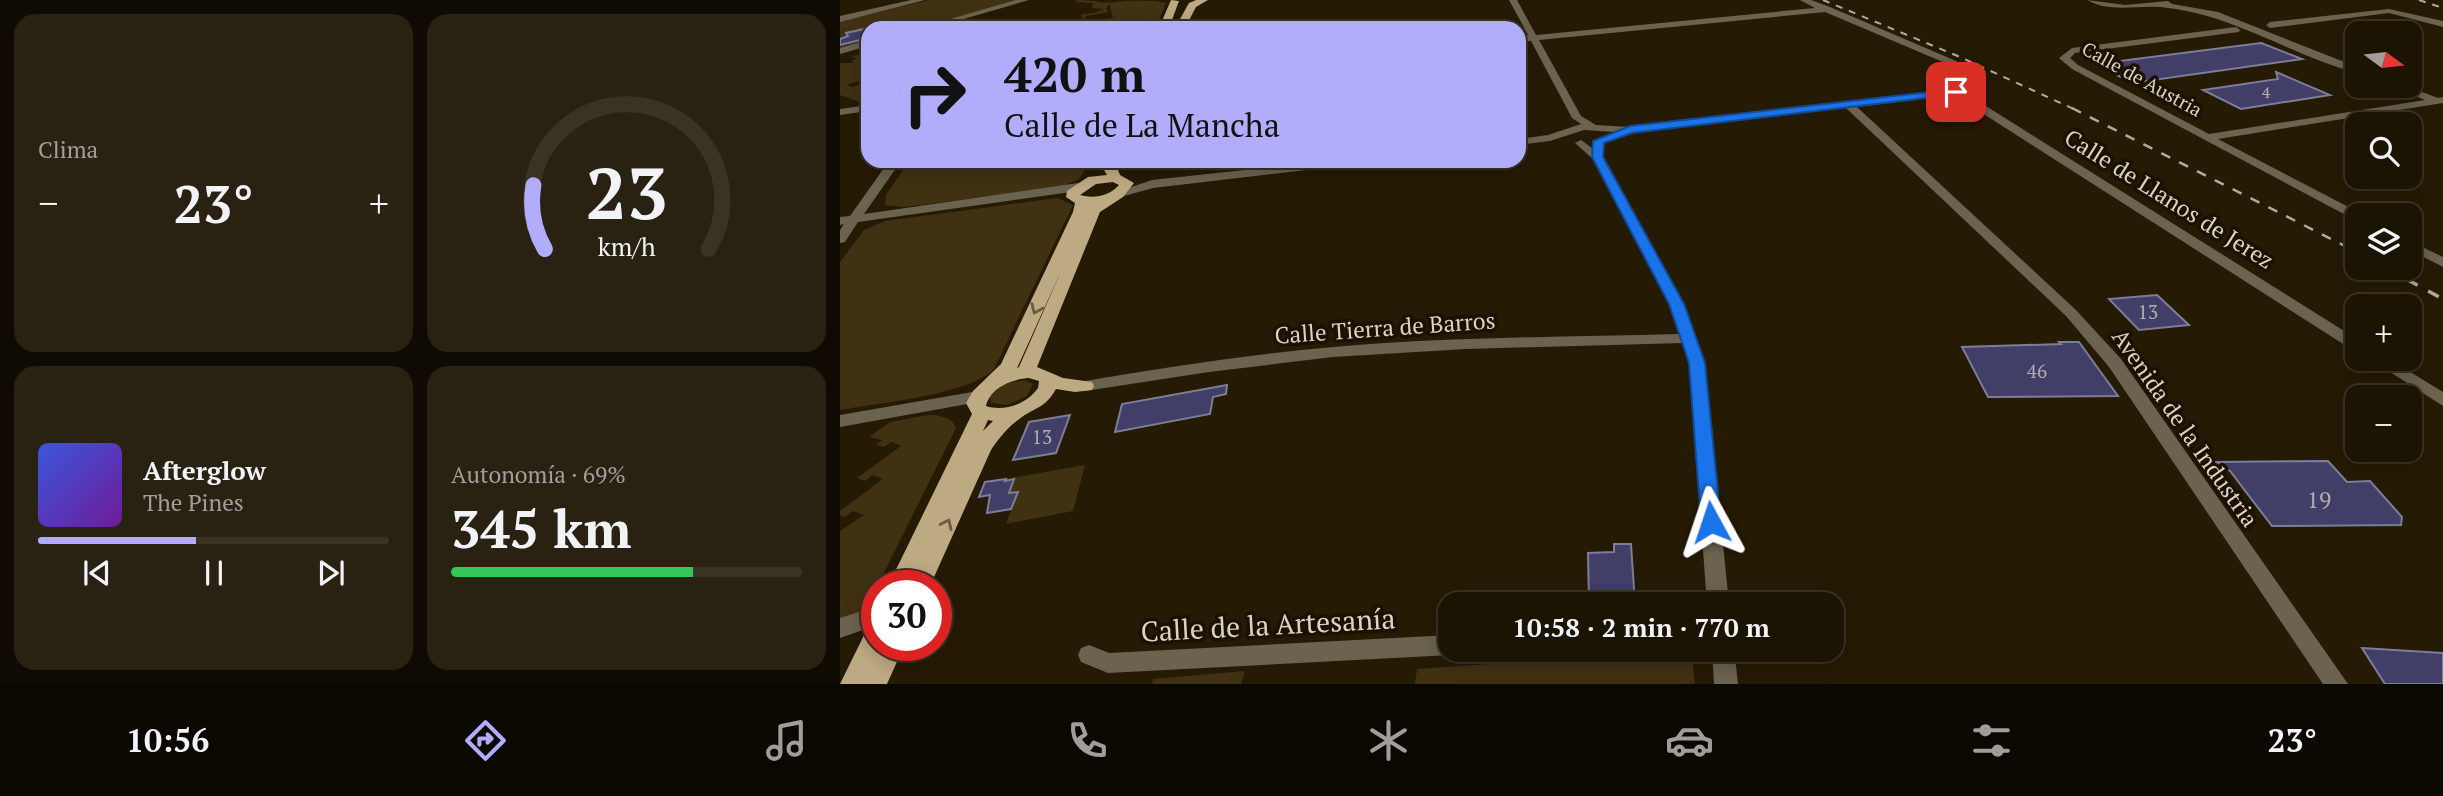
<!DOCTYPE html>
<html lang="es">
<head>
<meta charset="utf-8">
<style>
  :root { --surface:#1c1403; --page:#292112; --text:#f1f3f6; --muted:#a09e9a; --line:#3a3325; --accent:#b1adfa }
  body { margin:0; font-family:"PT Serif",serif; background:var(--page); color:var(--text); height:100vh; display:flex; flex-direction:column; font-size:26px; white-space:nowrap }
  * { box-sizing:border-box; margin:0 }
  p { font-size:23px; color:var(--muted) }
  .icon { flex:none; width:38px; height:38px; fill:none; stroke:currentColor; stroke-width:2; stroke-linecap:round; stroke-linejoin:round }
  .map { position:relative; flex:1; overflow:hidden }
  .side { display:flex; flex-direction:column; gap:14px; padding:14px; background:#0f0b02; width:840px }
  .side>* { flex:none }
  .banner { position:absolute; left:21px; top:21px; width:665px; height:147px; border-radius:21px; box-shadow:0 4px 18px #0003,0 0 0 2px var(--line); background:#b1adfa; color:#111; overflow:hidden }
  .needle { width:46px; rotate:105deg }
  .controls { position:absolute; left:1505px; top:21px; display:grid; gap:14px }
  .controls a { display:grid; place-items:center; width:77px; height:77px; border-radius:14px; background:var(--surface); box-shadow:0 4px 18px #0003,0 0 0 2px var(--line); font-size:35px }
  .speed { position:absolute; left:21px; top:570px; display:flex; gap:14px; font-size:35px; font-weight:700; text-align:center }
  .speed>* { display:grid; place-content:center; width:91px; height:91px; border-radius:50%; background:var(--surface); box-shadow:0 4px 18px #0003,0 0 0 2px var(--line); line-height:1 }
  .speed .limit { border:10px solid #d22; background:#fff; color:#111 }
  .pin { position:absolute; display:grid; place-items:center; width:60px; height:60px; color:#fff; margin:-30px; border-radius:14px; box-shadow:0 4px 10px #0006 }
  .me { position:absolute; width:77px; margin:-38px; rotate:355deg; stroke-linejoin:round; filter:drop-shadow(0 0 5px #0008) }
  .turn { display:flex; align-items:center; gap:24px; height:147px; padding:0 28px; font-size:32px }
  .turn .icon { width:91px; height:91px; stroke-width:2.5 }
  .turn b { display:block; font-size:49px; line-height:60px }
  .big { font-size:52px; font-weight:700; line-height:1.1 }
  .side .tile { flex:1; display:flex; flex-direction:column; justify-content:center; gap:10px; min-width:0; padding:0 24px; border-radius:21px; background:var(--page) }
  .side .dial { align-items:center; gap:0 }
  .dial svg { height:182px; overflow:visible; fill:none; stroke:var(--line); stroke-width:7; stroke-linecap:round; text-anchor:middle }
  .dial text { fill:var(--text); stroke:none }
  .song { display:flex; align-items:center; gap:21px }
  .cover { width:84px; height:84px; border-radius:10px; background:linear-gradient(135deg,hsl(230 70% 55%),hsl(280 70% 35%)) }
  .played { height:7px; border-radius:4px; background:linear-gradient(90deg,var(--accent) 45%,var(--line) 45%) }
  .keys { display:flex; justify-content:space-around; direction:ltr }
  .heat { display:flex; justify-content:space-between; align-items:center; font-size:38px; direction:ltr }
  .charge { height:10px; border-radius:5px; background:linear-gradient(90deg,#34c759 69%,var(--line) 0) }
  .side .tiles { flex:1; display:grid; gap:14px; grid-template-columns:repeat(2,1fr) }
  .trip { position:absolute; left:598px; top:592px; width:406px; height:70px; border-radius:21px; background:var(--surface); box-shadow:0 4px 18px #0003,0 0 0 2px var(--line); font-weight:700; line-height:70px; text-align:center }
  .tabs { display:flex; height:112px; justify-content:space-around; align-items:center; background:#0b0801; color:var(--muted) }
  .tabs .icon { width:49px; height:49px }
  .tabs .on { color:var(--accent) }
  .tabs b { font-size:32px; color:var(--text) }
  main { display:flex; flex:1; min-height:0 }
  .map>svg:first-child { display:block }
  .green { fill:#403113 }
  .building { fill:#413e67; stroke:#7d7d97; stroke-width:2 }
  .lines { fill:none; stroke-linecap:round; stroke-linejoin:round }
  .minor { fill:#6b624f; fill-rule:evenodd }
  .major { fill:#bda982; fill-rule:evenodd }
  .rail-far2 { stroke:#b2aa9b; stroke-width:2; stroke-dasharray:7 7; stroke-linecap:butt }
  .rail-far1 { stroke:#b2aa9b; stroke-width:2.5; stroke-dasharray:10 10; stroke-linecap:butt }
  .rail { stroke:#b2aa9b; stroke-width:3.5; stroke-dasharray:12 12; stroke-linecap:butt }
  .oneway { stroke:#6c5d41 }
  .route { fill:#1a73e8; stroke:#114b97; stroke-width:2 }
  .labels { text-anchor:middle; stroke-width:7; stroke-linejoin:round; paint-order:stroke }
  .far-number-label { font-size:16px; fill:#b3adae }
  .far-street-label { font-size:19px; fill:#d9d2c5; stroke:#1b1100 }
  .number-label { font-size:19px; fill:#b3adae }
  .street-label { font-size:23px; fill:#d9d2c5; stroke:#1b1100 }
  .near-number-label { font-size:23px; fill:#b3adae }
  .near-street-label { font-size:28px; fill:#d9d2c5; stroke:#1b1100 }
</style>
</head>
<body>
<main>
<section class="side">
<div class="tiles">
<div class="tile"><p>Clima</p>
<div class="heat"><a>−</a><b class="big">23°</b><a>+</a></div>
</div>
<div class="tile dial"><svg viewBox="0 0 100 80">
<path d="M14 69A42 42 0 1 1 86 69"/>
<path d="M14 69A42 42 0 0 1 9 41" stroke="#b1adfa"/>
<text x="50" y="56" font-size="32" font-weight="700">23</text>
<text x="50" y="72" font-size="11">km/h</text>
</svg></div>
<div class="tile">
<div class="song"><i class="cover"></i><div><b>Afterglow</b><p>The Pines</p></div></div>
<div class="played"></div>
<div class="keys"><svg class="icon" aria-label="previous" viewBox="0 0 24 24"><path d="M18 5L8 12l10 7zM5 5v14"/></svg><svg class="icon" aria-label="pause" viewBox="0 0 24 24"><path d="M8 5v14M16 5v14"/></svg><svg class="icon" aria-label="next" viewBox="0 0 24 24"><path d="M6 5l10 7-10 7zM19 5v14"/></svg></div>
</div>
<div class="tile"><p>Autonomía · 69%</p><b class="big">345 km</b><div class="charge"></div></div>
</div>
</section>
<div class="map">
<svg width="1603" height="684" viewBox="0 0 1603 684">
  <rect width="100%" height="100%" fill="#251a04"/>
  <path class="green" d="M89 0H180L79 28H28V42L0 49V21Z
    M238 0C250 0 267 4 276 2 293 0 311 0 326 3L316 28H253L250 21 273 18 269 4 266 9 269 12 247 16 244 19 249 21 251 28H242L241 14 254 13 263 9 252 8 253 3 235 2Z
    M28 52 20 55 28 58V67L20 70 28 72V78L7 85 12 87 28 82V96L21 98 28 100V105L0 95V63H14L11 61 17 58 10 57Z
    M69 161H250L239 179 220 187 64 207 45 205 46 195Z
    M217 198 233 205 154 369C129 395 38 403 0 410V262L24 230 45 221Z
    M185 380 193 384 187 396 167 405 151 403 150 396 164 384Z
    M88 415C99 415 112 417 116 428L28 605 20 612 0 619V531L24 515 13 511 5 517 0 515V511L43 479 32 475 25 481 17 478 61 446 51 442 44 447 36 445 42 440 29 437 50 422Z
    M245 465 233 511 166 524 178 492 169 493 174 479 165 481 166 479Z
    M851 650 855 684H575L577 669Z
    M405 671 401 684H312L313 679Z"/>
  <path class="building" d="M28 28V38L0 45V39L8 36 6 33Z
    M1421 43 1462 59 1292 83 1256 64Z
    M1436 72 1490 95 1401 109 1363 90 1438 79Z
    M1317 295 1349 325 1299 330 1269 299Z
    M1219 342H1239L1278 396 1148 397 1122 347 1221 344Z
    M387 385 386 394 373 397 370 414 275 432 282 404Z
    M230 415 216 453 173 460 189 422Z
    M1488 461 1507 482 1530 481 1562 517 1561 525 1432 526 1390 471 1376 462Z
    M166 479 165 481 174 479 169 493 178 492 171 509 147 513 150 495 139 497 145 482Z
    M774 544H791L795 604H749L748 553 774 552Z
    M1522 648 1603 653V684H1545Z"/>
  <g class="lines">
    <path class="minor" d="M71 0H85L0 22V16Z
      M176 0H189L93 28H79Z
      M669 0H677L696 35 975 8 960 0H971L990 7 1116 61 1124 67 1129 78 1122 91 1517 339V351L1511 349 1114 95 1017 107 1236 310 1281 359 1508 684H1483L1269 367 1226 316 1006 108 790 133 744 130 710 141 679 145V139L708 135 741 124 732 118 691 41 679 42V36L688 35ZM985 12 1110 65 1117 70 1119 78 1112 89 790 127 756 125 741 116 699 40Z
      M1247 0 1285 5 1328 1 1332 4 1378 12 1517 67V73C1450 55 1391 13 1320 7 1295 5 1270 13 1247 0Z
      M1549 9 1603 21V27L1549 13 1430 28 1426 25 1430 22Z
      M1396 27 1400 30 1399 32 1235 53 1230 58 1238 65 1369 134 1585 100 1553 86H1566L1598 98 1603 97V103L1378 139 1522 214 1517 215V221L1232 69 1219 58 1232 48Z
      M28 40V46L0 54V48Z
      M28 105V111L0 115V109Z
      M741 140 764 157 843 304 865 363 889 604H867L849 363 842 343 626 349 493 357 369 372 245 391 237 386 245 381C327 367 410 354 493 347 608 337 723 337 839 334L829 304 753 159 735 143Z
      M49 161H61L24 214 238 183 244 187 238 191 18 222 5 242 0 243V230L4 224 0 225V217L10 216Z
      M486 161H524L518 164 313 188 277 198 271 194 312 180Z
      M1570 241 1603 257V267L1570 250Z
      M1530 359H1549L1603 392V406Z
      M138 391 144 393 146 397 144 401 0 427V415Z
      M37 606V625L0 638V618Z
      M611 635V649H620L611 655 268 673 241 662 238 655 241 648 249 645 269 653Z
      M872 649H894L898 684H874Z"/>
    <path class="major" d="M331 0 339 1 329 28H319Z
      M356 0H368L356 7 345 28H335L349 3Z
      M269 161H281L278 170 280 175 294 183 283 197 260 212 197 367 223 378 252 382 254 386 252 390 235 392 216 389C205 408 198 406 182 417 170 425 159 438 151 450L90 586H48L132 414 126 403 133 391 161 364 233 212 235 203 226 197 227 191 248 177 267 175 264 170ZM273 182 279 185C269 196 255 199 240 195L256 184ZM222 269 179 367 177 368 178 366ZM189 378 199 381 198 388C187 404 164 412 146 406 150 388 172 379 189 378ZM148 420 153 421 143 431Z
      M37 624V646H64L47 684H0L28 627Z"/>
    <path class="rail-far2" d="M983 0 1120 57 1236 110
      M1579 0 1603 8"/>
    <path class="rail-far1" d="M1232 108 1517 252"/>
    <path class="rail" d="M1546 268 1603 299"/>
  </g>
  <defs><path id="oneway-chevron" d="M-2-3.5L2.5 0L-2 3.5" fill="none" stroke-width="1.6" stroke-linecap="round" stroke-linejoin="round" transform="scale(1.75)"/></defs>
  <g class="oneway">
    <use href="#oneway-chevron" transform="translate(196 309) rotate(114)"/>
    <use href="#oneway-chevron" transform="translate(107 524) rotate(-65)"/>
  </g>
  <path class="route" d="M1116 89 1121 92 1119 94 792 133 764 143 763 157 844 304 865 363 881 522 878 528 871 530 864 528 861 522 849 363 829 304 752 157 753 141 790 126Z"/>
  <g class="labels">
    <g class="far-number-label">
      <text x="1426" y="98">4</text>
    </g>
    <g class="far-street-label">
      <text transform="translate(1302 79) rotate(29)" y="7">Calle de Austria</text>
    </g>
    <g class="number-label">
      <text x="1308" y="319">13</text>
      <text x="1197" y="378">46</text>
      <text x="202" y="444">13</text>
    </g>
    <g class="street-label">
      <text transform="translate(1329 199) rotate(32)" y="8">Calle de Llanos de Jerez</text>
      <text transform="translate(545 328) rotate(-4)" y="8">Calle Tierra de Barros</text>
      <text transform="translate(1345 428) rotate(55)" y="8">Avenida de la Industria</text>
    </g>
    <g class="near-number-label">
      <text x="1479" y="508">19</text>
    </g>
    <g class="near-street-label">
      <text transform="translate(428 625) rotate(-3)" y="10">Calle de la Artesanía</text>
    </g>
  </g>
</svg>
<div class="controls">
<a><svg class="needle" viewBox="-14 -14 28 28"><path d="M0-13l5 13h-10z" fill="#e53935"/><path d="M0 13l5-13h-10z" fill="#a09e9a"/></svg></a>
<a><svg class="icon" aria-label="search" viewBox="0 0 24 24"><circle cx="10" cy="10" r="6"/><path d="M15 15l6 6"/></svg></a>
<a><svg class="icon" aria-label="layers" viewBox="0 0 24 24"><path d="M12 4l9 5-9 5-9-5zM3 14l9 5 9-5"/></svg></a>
<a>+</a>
<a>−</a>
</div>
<div class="speed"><div class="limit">30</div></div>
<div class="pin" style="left:1116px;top:92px;background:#d93025"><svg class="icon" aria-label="arrive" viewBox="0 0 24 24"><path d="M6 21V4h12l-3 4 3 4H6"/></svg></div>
<svg class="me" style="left:871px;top:522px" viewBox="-20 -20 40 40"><path d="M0-17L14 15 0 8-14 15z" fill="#1a73e8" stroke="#fff" stroke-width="4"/></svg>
<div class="trip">10:58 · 2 min · 770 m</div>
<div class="banner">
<div class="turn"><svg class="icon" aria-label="right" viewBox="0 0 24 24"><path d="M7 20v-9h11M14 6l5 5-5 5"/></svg><div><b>420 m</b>Calle de La Mancha</div></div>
</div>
</div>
</main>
<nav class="tabs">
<b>10:56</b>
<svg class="icon on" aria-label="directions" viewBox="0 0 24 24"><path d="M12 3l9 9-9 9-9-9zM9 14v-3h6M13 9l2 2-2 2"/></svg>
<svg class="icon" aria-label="music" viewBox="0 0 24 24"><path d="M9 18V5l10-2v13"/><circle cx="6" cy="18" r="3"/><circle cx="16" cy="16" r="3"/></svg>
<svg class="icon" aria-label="phone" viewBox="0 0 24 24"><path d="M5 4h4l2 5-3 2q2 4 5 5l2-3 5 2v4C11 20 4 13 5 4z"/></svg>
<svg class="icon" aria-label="climate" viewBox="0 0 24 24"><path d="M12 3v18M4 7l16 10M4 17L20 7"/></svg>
<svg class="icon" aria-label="car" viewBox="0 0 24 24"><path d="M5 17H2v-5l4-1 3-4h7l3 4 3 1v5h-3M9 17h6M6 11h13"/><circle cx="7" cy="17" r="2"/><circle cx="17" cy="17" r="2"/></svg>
<svg class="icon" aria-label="filters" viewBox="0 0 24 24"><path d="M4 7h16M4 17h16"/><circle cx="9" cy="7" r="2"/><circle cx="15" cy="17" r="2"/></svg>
<b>23°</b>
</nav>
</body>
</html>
